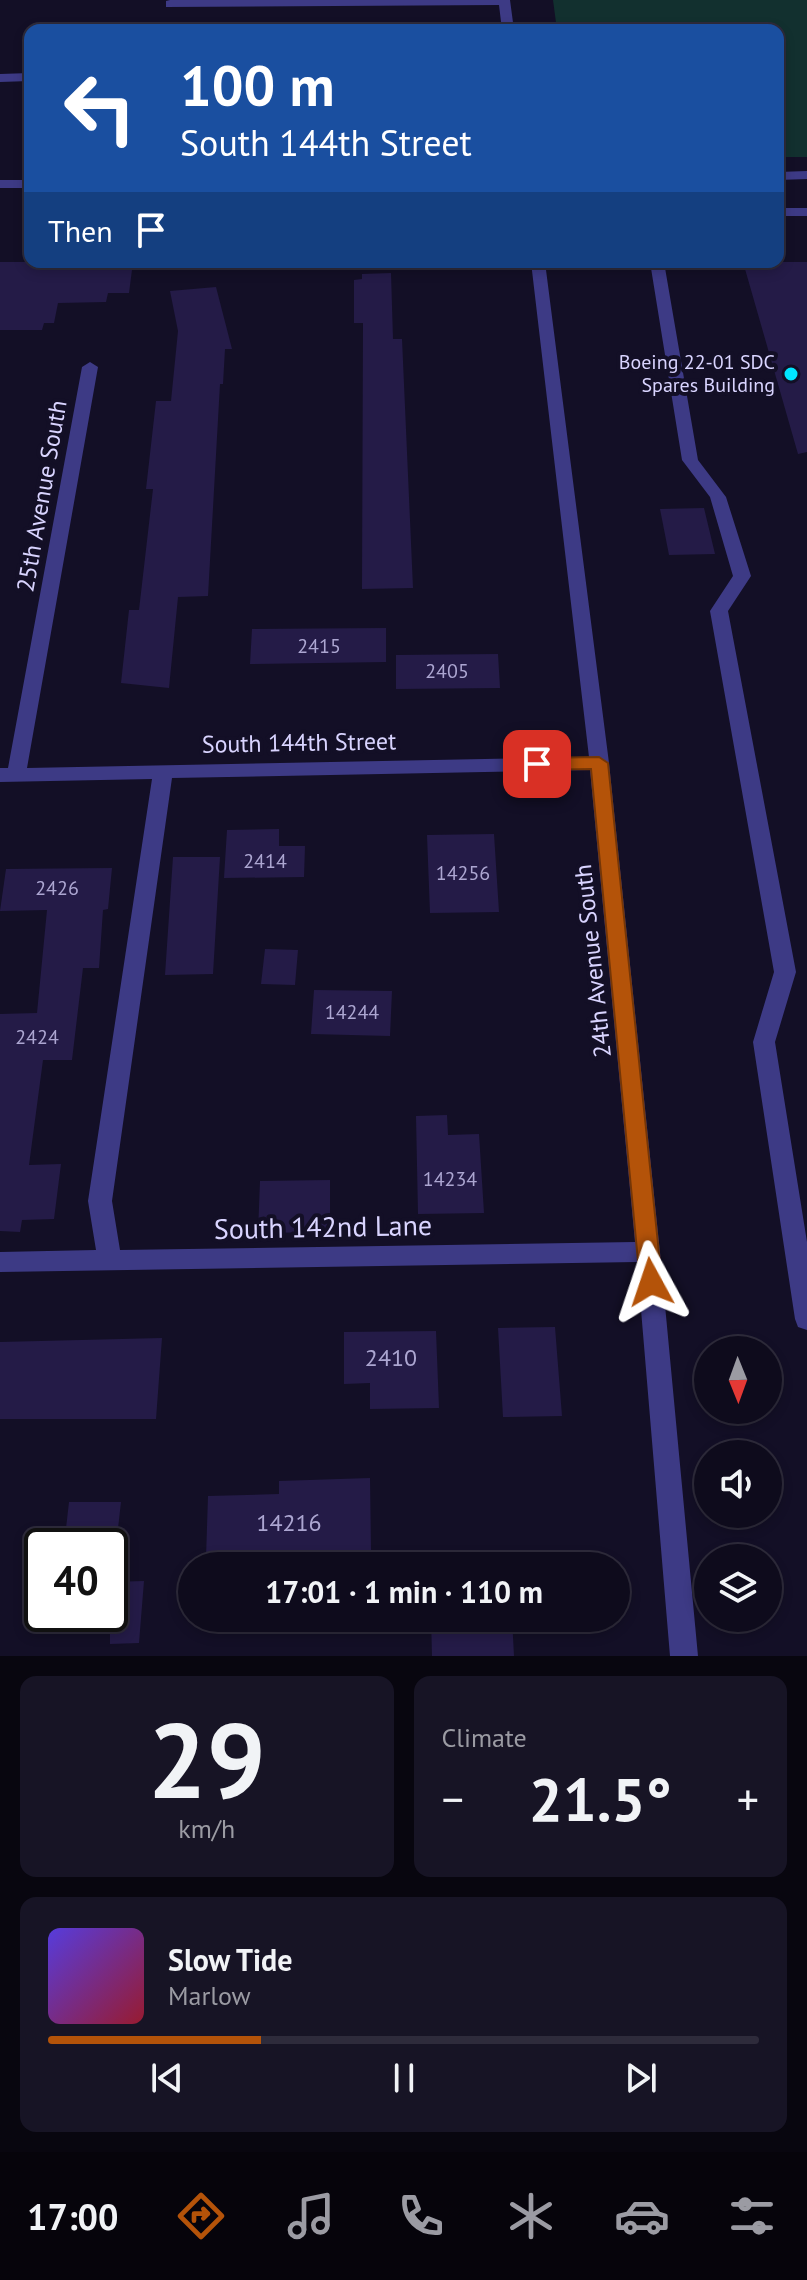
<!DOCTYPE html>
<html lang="en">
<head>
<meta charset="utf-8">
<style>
  :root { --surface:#0e0b1c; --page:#171425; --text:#f1f3f6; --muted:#9b9ba3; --line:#2e2b3b; --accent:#b45309 }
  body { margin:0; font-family:"PT Sans",sans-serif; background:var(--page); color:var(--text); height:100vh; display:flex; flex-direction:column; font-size:30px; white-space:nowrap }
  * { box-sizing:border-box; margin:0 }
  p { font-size:26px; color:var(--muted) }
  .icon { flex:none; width:44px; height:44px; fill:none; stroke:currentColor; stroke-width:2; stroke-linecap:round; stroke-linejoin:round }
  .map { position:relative; height:1656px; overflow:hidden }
  .side { display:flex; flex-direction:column; gap:20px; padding:20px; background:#08060f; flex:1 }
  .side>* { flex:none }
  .top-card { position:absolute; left:24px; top:24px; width:760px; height:244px; border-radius:16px; box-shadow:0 4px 12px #0003,0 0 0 2px var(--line); background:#1a4fa0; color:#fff; overflow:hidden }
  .needle { width:52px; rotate:179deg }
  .buttons { position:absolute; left:694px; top:1336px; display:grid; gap:16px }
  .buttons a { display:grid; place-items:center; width:88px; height:88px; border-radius:50%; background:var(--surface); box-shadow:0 4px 12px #0003,0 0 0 2px var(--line); font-size:40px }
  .speed { position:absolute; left:24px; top:1528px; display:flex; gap:16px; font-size:40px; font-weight:700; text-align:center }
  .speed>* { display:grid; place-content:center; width:104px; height:104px; border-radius:50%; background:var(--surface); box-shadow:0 4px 12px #0003,0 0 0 2px var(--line); line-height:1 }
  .speed .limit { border:4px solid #111; border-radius:12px; background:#fff; color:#111 }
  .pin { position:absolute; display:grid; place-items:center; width:68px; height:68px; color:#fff; margin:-34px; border-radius:16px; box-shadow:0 4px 12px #0006 }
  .me { position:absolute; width:88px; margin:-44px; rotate:355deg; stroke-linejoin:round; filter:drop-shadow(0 0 6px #0008) }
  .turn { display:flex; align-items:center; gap:28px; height:168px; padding:0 24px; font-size:36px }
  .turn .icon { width:104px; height:104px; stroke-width:2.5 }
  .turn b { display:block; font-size:56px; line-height:68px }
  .then { display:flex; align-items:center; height:76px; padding:0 24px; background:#0003; gap:16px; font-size:30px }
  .big { font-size:60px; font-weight:800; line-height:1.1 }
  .side .tile { flex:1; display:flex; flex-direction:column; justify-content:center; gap:12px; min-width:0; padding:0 28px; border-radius:16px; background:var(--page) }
  .side .dial { align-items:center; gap:0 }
  .dial b { font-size:104px; line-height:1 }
  .song { display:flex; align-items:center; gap:24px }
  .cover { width:96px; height:96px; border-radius:12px; background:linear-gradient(135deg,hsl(250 70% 55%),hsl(350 70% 35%)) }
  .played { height:8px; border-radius:4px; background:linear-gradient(90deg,var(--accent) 30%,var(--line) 30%) }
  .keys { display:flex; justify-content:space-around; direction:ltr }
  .heat { display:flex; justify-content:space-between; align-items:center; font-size:44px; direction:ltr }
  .side .tiles { flex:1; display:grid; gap:20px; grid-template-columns:1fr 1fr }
  .tile:last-child { grid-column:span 2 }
  .trip { position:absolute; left:178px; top:1552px; width:452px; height:80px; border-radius:40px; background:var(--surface); box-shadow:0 4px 12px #0003,0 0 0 2px var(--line); font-weight:800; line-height:80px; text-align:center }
  .menu { display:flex; height:128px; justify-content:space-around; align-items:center; background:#06040b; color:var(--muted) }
  .menu .icon { width:56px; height:56px }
  .menu .on { color:var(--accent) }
  .menu b { font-size:36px; color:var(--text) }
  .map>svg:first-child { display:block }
  .green { fill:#12302f }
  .building { fill:#241b47 }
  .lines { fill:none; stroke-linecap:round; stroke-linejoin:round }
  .minor { fill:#3d3a85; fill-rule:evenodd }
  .route { fill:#b45309; stroke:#753606; stroke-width:2 }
  .poi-dot { fill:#00e5ff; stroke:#130f26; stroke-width:3 }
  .labels { text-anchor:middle; stroke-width:8; stroke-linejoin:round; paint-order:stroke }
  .far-poi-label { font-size:20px; fill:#d9d4ff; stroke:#130f26; text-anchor:end }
  .number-label { font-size:20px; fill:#aca6d1 }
  .street-label { font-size:24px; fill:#d9d4ff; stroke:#130f26 }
  .near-number-label { font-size:24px; fill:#aca6d1 }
  .near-street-label { font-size:28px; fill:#d9d4ff; stroke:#130f26 }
</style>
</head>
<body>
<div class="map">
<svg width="807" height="1656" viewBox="0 0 807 1656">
  <rect width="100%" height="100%" fill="#130f26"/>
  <path class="green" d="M553 0H807V157H778V30H557Z"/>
  <path class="building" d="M0 262H133L129 293H108L106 302 58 303 54 323H44L42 330H0Z
    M743 262H807V452L798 454Z
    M391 273 393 339H402L413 588 362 589 363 323H354V280L362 279V274Z
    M216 287 232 349H225L223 384H220L208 596 178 597 169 688 121 683 129 610H139L153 489H146L156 401H171L178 331 170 291Z
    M704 508 715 554 669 555 660 509Z
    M386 628V662L250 664 252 629Z
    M498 654 500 688 396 689V655Z
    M279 829V846H305L304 877 224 878 227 830Z
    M494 834 499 912 430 913 427 835Z
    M173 857H220L213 974 165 975Z
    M112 868 108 909 103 910 99 968H83L72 1060H43L29 1165 61 1164 54 1219 22 1220 20 1232 0 1231V1014L37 1013 47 910 0 911 6 869Z
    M265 949 298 950 295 985 261 984Z
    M314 990 392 991 390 1036 311 1034Z
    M447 1115 448 1135 479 1134 484 1213 418 1214 416 1116Z
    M330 1180V1232L258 1233 260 1181Z
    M555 1327 562 1416 503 1417 498 1328Z
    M436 1331 439 1408 370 1409V1383L344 1384V1332Z
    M162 1338 156 1419H0V1342Z
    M370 1478 371 1550 206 1558 208 1496 279 1494V1481Z
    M69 1502H121L116 1546H64Z
    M144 1581 139 1643 110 1644V1582Z
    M431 1618H512L514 1656H432Z"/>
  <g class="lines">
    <path class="minor" d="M170 0H510L514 30H502L499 5 166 7V1Z
      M30 73V81L0 82V74Z
      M807 171V179L778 180V172Z
      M0 180H30V188H0Z
      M778 208H807V216H778Z
      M531 262H545L609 763 660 1252 698 1656H670L637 1262 0 1272V1252L96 1250 88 1201 152 779 0 782V768H8L82 367 90 362 98 367 27 768 589 757ZM590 770 635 1242 120 1250 112 1201 172 778Z
      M650 262H664L698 460 726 497 751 576 728 611 796 972 775 1042 807 1242V1330L798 1327 795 1319 753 1042 774 972 710 611 733 576 710 497 682 460Z"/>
  </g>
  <path class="route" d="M599 757 608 763 662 1282 658 1289 651 1291 643 1289 640 1282 591 769 537 770 528 764 537 758Z"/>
  <circle class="poi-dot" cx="791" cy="374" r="8"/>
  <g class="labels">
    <g class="far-poi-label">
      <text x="775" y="369">Boeing 22-01 SDC<tspan x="775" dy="23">Spares Building</tspan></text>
    </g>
    <g class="number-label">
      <text x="319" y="653">2415</text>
      <text x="447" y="678">2405</text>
      <text x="265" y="868">2414</text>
      <text x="463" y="880">14256</text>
      <text x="57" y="895">2426</text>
      <text x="352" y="1019">14244</text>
      <text x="37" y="1044">2424</text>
      <text x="450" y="1186">14234</text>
    </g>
    <g class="street-label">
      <text transform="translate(42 496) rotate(-80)" y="8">25th Avenue South</text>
      <text transform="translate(299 743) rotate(-1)" y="8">South 144th Street</text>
      <text transform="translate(593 961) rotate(-96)" y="8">24th Avenue South</text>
    </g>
    <g class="near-number-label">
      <text x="391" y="1366">2410</text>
      <text x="289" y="1531">14216</text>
    </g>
    <g class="near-street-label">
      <text transform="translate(323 1227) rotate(-1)" y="10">South 142nd Lane</text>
    </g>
  </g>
</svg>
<div class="buttons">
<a><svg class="needle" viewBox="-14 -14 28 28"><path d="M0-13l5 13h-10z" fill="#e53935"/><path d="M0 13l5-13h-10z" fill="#9b9ba3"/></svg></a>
<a><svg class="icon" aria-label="sound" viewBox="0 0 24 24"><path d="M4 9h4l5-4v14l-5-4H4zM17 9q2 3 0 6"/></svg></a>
<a><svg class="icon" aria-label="layers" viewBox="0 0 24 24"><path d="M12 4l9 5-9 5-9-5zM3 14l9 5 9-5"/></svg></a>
</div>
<div class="speed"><div class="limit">40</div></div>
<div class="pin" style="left:537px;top:764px;background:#d93025"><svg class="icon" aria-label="arrive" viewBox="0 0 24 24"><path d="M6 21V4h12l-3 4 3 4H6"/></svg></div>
<svg class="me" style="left:651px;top:1282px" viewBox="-20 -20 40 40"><path d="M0-17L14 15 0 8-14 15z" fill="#b45309" stroke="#fff" stroke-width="4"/></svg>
<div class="trip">17:01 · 1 min · 110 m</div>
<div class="top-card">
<div class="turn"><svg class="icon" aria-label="left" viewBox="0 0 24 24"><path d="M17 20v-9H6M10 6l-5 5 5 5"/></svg><div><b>100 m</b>South 144th Street</div></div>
<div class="then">Then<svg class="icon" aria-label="arrive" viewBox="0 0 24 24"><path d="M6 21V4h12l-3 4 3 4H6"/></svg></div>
</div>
</div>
<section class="side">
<div class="tiles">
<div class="tile dial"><b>29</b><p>km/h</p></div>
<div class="tile"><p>Climate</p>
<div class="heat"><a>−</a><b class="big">21.5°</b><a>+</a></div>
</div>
<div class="tile">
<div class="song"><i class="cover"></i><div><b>Slow Tide</b><p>Marlow</p></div></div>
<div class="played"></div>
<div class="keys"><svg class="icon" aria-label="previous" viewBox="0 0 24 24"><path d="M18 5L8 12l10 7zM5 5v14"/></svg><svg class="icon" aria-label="pause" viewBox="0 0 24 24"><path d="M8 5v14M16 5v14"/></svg><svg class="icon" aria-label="next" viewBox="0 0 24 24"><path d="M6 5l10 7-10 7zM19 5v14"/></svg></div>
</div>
</div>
</section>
<nav class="menu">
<b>17:00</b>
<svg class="icon on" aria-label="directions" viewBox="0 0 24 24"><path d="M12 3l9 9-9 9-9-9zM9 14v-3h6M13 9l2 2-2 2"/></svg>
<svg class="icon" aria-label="music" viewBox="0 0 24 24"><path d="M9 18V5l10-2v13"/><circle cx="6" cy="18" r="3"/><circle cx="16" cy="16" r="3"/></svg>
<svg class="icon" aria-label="phone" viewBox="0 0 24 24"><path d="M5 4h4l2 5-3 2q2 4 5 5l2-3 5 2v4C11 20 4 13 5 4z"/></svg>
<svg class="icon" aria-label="climate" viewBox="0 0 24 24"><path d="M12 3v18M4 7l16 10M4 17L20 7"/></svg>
<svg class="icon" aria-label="car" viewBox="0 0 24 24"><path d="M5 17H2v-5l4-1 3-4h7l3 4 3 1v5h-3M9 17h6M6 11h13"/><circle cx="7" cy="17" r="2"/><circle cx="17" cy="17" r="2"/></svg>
<svg class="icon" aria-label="filters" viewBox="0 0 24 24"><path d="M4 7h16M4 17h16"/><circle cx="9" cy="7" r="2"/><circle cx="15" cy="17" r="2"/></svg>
</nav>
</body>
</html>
